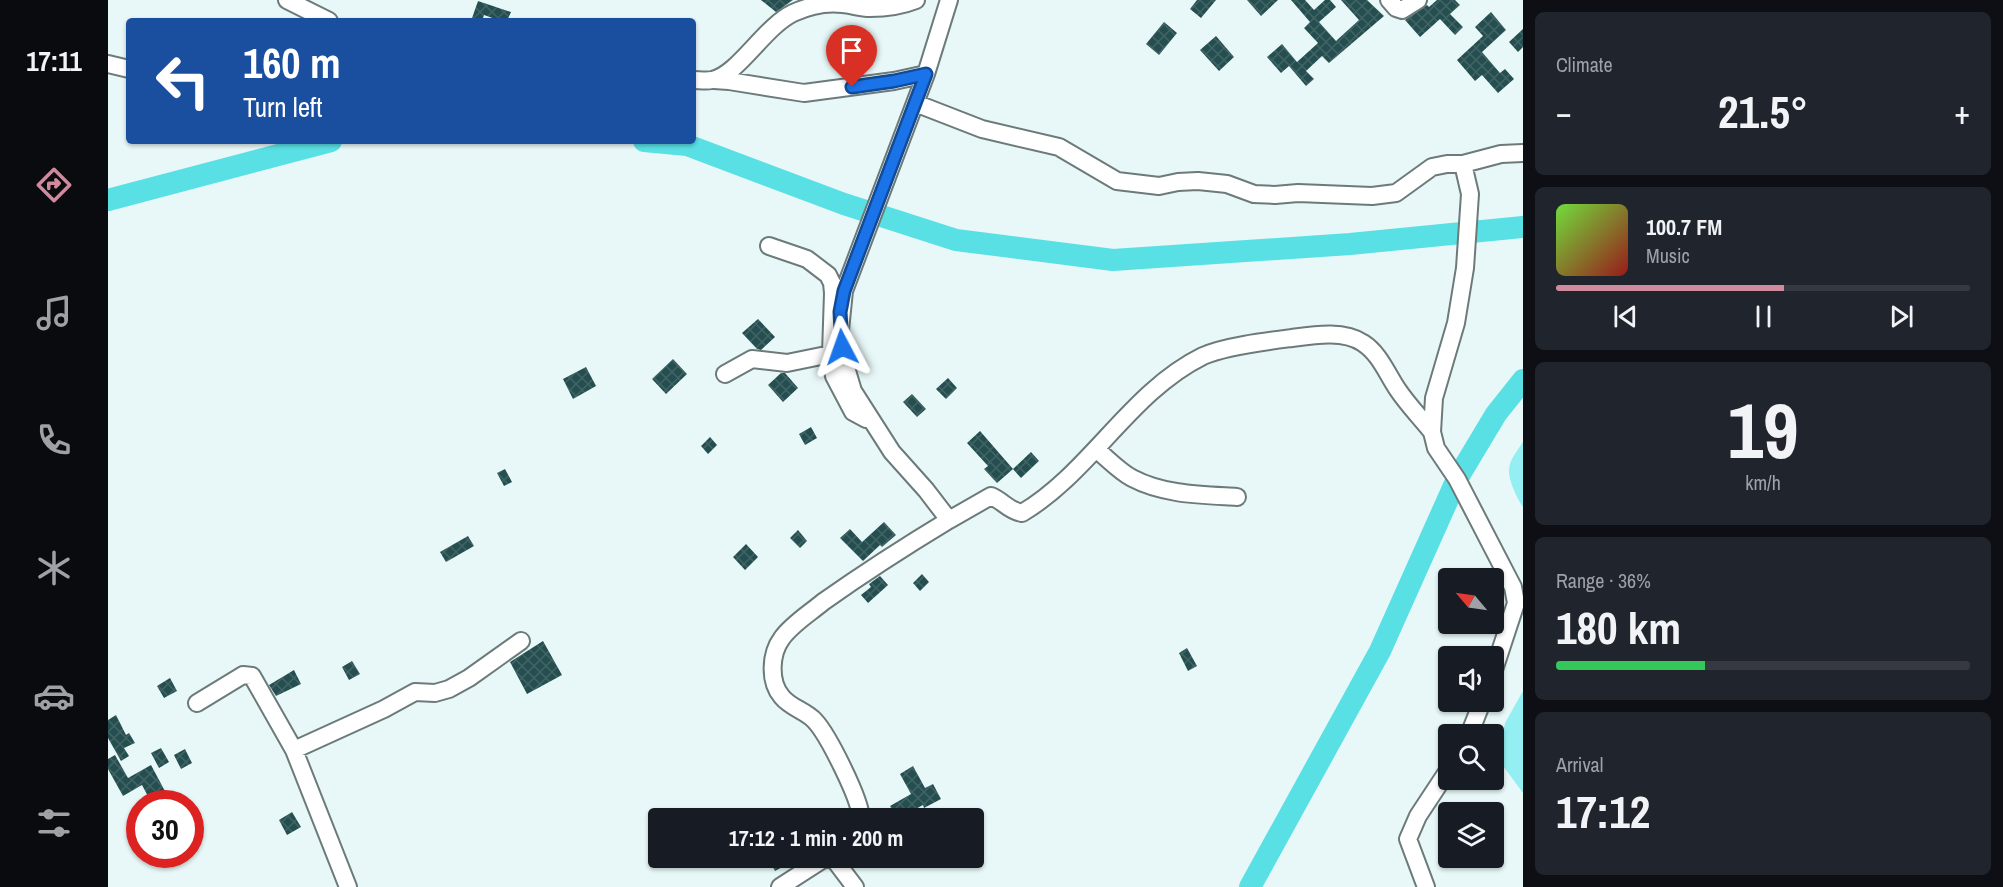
<!DOCTYPE html>
<html lang="en">
<head>
<meta charset="utf-8">
<style>
  :root { --surface:#171b24; --page:#20242c; --text:#f1f3f6; --muted:#9ea1a6; --line:#363941; --accent:#cf8b9d }
  body { margin:0; font-family:"Archivo Narrow",sans-serif; background:var(--page); color:var(--text); height:100vh; display:flex; flex-direction:column; font-size:22px; white-space:nowrap }
  * { box-sizing:border-box; margin:0 }
  p { font-size:20px; color:var(--muted) }
  .icon { flex:none; width:33px; height:33px; fill:none; stroke:currentColor; stroke-width:2; stroke-linecap:round; stroke-linejoin:round }
  .map { position:relative; flex:1; overflow:hidden }
  .details { display:flex; flex-direction:column; gap:12px; padding:12px; background:#0d0f14; width:480px }
  .details>* { flex:none }
  .banner { position:absolute; left:18px; top:18px; width:570px; height:126px; border-radius:6px; box-shadow:0 2px 4px #0004; background:#1a4fa0; color:#fff; overflow:hidden }
  .needle { width:39px; rotate:299deg }
  .buttons { position:absolute; left:1330px; top:568px; display:grid; gap:12px }
  .buttons a { display:grid; place-items:center; width:66px; height:66px; border-radius:6px; background:var(--surface); box-shadow:0 2px 4px #0004; font-size:30px }
  .speed { position:absolute; left:18px; top:790px; display:flex; gap:12px; font-size:30px; font-weight:700; text-align:center }
  .speed>* { display:grid; place-content:center; width:78px; height:78px; border-radius:50%; background:var(--surface); box-shadow:0 2px 4px #0004; line-height:1 }
  .speed .limit { border:9px solid #d22; background:#fff; color:#111 }
  .pin { position:absolute; display:grid; place-items:center; width:51px; height:51px; color:#fff; margin:-62px -26px; border-radius:50% 50% 50% 0; rotate:-45deg; box-shadow:0 0 6px #0007 }
  .pin .icon { rotate:45deg }
  .me { position:absolute; width:66px; margin:-33px; rotate:356deg; stroke-linejoin:round; filter:drop-shadow(0 0 4px #0008) }
  .turn { display:flex; align-items:center; gap:21px; height:126px; padding:0 18px; font-size:27px }
  .turn .icon { width:78px; height:78px; stroke-width:2.5 }
  .turn b { display:block; font-size:42px; line-height:51px }
  .big { font-size:45px; font-weight:700; line-height:1.1 }
  .details .card { flex:1; display:flex; flex-direction:column; justify-content:center; gap:9px; min-width:0; padding:0 21px; border-radius:9px; background:var(--page) }
  .details .dial { align-items:center; gap:0 }
  .dial b { font-size:78px; line-height:1 }
  .song { display:flex; align-items:center; gap:18px }
  .cover { width:72px; height:72px; border-radius:9px; background:linear-gradient(135deg,hsl(100 70% 55%),hsl(0 70% 35%)) }
  .played { height:6px; border-radius:3px; background:linear-gradient(90deg,var(--accent) 55%,var(--line) 55%) }
  .keys { display:flex; justify-content:space-around; direction:ltr }
  .heat { display:flex; justify-content:space-between; align-items:center; font-size:33px; direction:ltr }
  .charge { height:9px; border-radius:4px; background:linear-gradient(90deg,#34c759 36%,var(--line) 0) }
  .trip { position:absolute; left:540px; top:808px; width:336px; height:60px; border-radius:6px; background:var(--surface); box-shadow:0 2px 4px #0004; font-weight:700; line-height:60px; text-align:center }
  main { display:flex; flex:1; min-height:0 }
  .menu { display:flex; flex-direction:column; width:108px; justify-content:space-around; align-items:center; background:#090b0e; color:var(--muted) }
  .menu .icon { width:42px; height:42px }
  .menu .on { color:var(--accent) }
  .menu b { font-size:27px; color:var(--text) }
  .map>svg:first-child { display:block }
  .green { fill:#94eff2 }
  .lines { fill:none; stroke-linecap:round; stroke-linejoin:round }
  .river { stroke:#59e0e4; stroke-width:22 }
  .building { fill:url(#building-cross-hatch) }
  .minor-casing { stroke:#6c7a7a; stroke-width:20 }
  .minor { stroke:#fff; stroke-width:16 }
  .route-casing { stroke:#114b97; stroke-width:15 }
  .route { stroke:#1a73e8; stroke-width:10 }
</style>
</head>
<body>
<main>
<nav class="menu">
<b>17:11</b>
<svg class="icon on" aria-label="directions" viewBox="0 0 24 24"><path d="M12 3l9 9-9 9-9-9zM9 14v-3h6M13 9l2 2-2 2"/></svg>
<svg class="icon" aria-label="music" viewBox="0 0 24 24"><path d="M9 18V5l10-2v13"/><circle cx="6" cy="18" r="3"/><circle cx="16" cy="16" r="3"/></svg>
<svg class="icon" aria-label="phone" viewBox="0 0 24 24"><path d="M5 4h4l2 5-3 2q2 4 5 5l2-3 5 2v4C11 20 4 13 5 4z"/></svg>
<svg class="icon" aria-label="climate" viewBox="0 0 24 24"><path d="M12 3v18M4 7l16 10M4 17L20 7"/></svg>
<svg class="icon" aria-label="car" viewBox="0 0 24 24"><path d="M5 17H2v-5l4-1 3-4h7l3 4 3 1v5h-3M9 17h6M6 11h13"/><circle cx="7" cy="17" r="2"/><circle cx="17" cy="17" r="2"/></svg>
<svg class="icon" aria-label="filters" viewBox="0 0 24 24"><path d="M4 7h16M4 17h16"/><circle cx="9" cy="7" r="2"/><circle cx="15" cy="17" r="2"/></svg>
</nav>
<div class="map">
<svg width="1415" height="887" viewBox="0 0 1415 887">
  <defs>
    <pattern id="building-cross-hatch" width="8" height="8" patternUnits="userSpaceOnUse" patternTransform="scale(1.5)"><rect width="8" height="8" fill="#244e4f"/><path d="M0 0l8 8M0 8l8-8" fill="none" stroke="#426465"/></pattern>
  </defs>
  <rect width="100%" height="100%" fill="#e8f8f8"/>
  <path class="green" d="M1415 442V507C1411 501 1408 496 1406 490 1396 467 1402 461 1415 442Z
    M1415 691V793L1390 759 1397 723Z"/>
  <g class="lines">
    <path class="river" d="M536 141 579 145 736 204 848 240 1005 260 1242 244 1415 227
      M0 200 223 141
      M1142 887 1272 651 1349 479 1388 414 1415 380"/>
  </g>
  <path class="building" d="M653 0H685L668 12Z
    M1089 0H1108L1093 18 1082 9Z
    M1139 0H1170L1153 16Z
    M1183 0H1197L1206 10 1217 0H1222L1228 7 1211 22 1228 41 1251 20 1233 0H1259L1276 16 1221 63 1214 56 1198 71 1206 79 1198 86 1181 66 1173 73 1159 57 1174 44 1189 62 1210 43 1196 28 1202 22Z
    M1329 0H1347L1352 5 1342 14 1355 27 1347 35 1332 19 1312 37 1297 20 1319 5 1321 7Z
    M370 1 403 12 399 21H393L376 15 374 21H363Z
    M1383 12 1398 30 1374 52 1392 73 1397 69 1406 79 1390 93 1374 75 1367 81 1349 60 1375 36 1367 27Z
    M1056 22 1069 33 1051 55 1038 44Z
    M1415 29V47L1410 52 1401 42Z
    M1108 36 1126 57 1111 71 1092 50Z
    M650 319 667 337 653 350 649 349 634 333Z
    M565 359 579 374 558 394 544 379Z
    M478 367 488 386 465 399 455 379Z
    M673 373H677L690 388 675 402 660 385Z
    M840 378 849 388 838 399 828 389Z
    M804 394 818 409 809 417 795 402Z
    M703 427 709 438 697 445 691 434Z
    M872 431 905 469 889 483 876 469 880 466 859 443Z
    M602 437 609 445 600 454 593 446Z
    M923 452 931 461 913 478 905 469Z
    M397 469 404 482 396 486 389 473Z
    M776 522 788 535 774 547 772 545 755 561 732 538 742 529 754 542Z
    M690 530 699 541 692 548 682 538Z
    M360 536 366 546 338 562 332 552Z
    M638 544 650 557 637 570 625 557Z
    M814 574 821 582 812 591 805 583Z
    M772 576 780 585 760 603 753 595 763 587 761 584Z
    M435 641 454 675 419 694 402 662Z
    M1079 648 1089 666 1080 671 1071 653Z
    M244 661 252 674 241 680 234 667Z
    M186 670 193 684 168 696 161 685Z
    M62 678 69 691 56 698 49 686Z
    M8 715 18 735 21 733 27 743 16 748 21 756 13 761 0 738V720Z
    M53 748 61 762 51 768 43 753Z
    M77 749 84 763 73 769 66 755Z
    M7 755 20 778 43 765 58 793 43 802 34 785 15 796 0 769V759Z
    M805 766 817 788 825 784 833 799 816 808 815 805 789 819 782 806 803 794 792 774Z
    M184 812 193 827 179 835 171 820Z
    M660 858H675L678 865 667 871Z"/>
  <g class="lines">
    <g class="minor-casing">
      <path id="minor" d="M179 0 221 21
        M1281 0 1288 8 1294 10 1310 0
        M0 64 21 69
        M585 80C591 80 598 81 604 80 630 75 656 27 685 13 700 6 719 2 735 4 744 5 753 8 762 8 778 8 793 6 808 0
        M606 80 621 81 696 93 786 81 818 74
        M807 103 874 129 951 147 1009 181 1051 186 1070 182 1090 181 1119 184 1146 194 1167 195 1190 193 1264 196 1288 193 1324 167 1339 164H1355L1393 154 1415 153
        M1355 164 1362 194 1357 268 1348 323 1326 398 1324 432 1328 448 1349 479 1405 587 1408 603 1386 670
        M661 246 699 259 720 275 724 283 725 293 723 354 726 376 745 412 758 419
        M617 374 644 359 679 363 723 354
        M988 449C1000 459 1011 471 1024 478 1056 495 1095 495 1129 497
        M841 520 883 496C895 501 901 511 914 513 983 472 1022 392 1095 356 1117 346 1160 341 1184 338 1206 335 1236 330 1255 343 1272 354 1279 374 1290 390 1300 405 1313 418 1324 432
        M89 703 135 675 144 676 186 750 240 887
        M1361 735 1374 702
        M186 750 276 709 307 692 327 693 341 689 361 678 413 641
        M753 819C753 800 720 735 707 721 698 711 683 708 674 697 661 682 662 654 674 638 684 624 702 613 715 602 756 573 798 546 841 520L818 490 784 452 745 391 737 364 732 330 736 291 818 74 841 0
        M725 858 747 887
        M672 887 717 858
        M1318 887 1300 839 1310 816 1341 769"/>
    </g>
    <use href="#minor" class="minor"/>
  </g>
  <g class="lines">
    <g class="route-casing">
      <path id="route" d="M734 347 732 312 736 291 818 74 786 81 744 87"/>
    </g>
    <use href="#route" class="route"/>
  </g>
</svg>
<div class="buttons">
<a><svg class="needle" viewBox="-14 -14 28 28"><path d="M0-13l5 13h-10z" fill="#e53935"/><path d="M0 13l5-13h-10z" fill="#9ea1a6"/></svg></a>
<a><svg class="icon" aria-label="sound" viewBox="0 0 24 24"><path d="M4 9h4l5-4v14l-5-4H4zM17 9q2 3 0 6"/></svg></a>
<a><svg class="icon" aria-label="search" viewBox="0 0 24 24"><circle cx="10" cy="10" r="6"/><path d="M15 15l6 6"/></svg></a>
<a><svg class="icon" aria-label="layers" viewBox="0 0 24 24"><path d="M12 4l9 5-9 5-9-5zM3 14l9 5 9-5"/></svg></a>
</div>
<div class="speed"><div class="limit">30</div></div>
<div class="pin" style="left:744px;top:87px;background:#d93025"><svg class="icon" aria-label="arrive" viewBox="0 0 24 24"><path d="M6 21V4h12l-3 4 3 4H6"/></svg></div>
<svg class="me" style="left:734px;top:347px" viewBox="-20 -20 40 40"><path d="M0-17L14 15 0 8-14 15z" fill="#1a73e8" stroke="#fff" stroke-width="4"/></svg>
<div class="trip">17:12 · 1 min · 200 m</div>
<div class="banner">
<div class="turn"><svg class="icon" aria-label="left" viewBox="0 0 24 24"><path d="M17 20v-9H6M10 6l-5 5 5 5"/></svg><div><b>160 m</b>Turn left</div></div>
</div>
</div>
<section class="details">
<div class="card"><p>Climate</p>
<div class="heat"><a>−</a><b class="big">21.5°</b><a>+</a></div>
</div>
<div class="card">
<div class="song"><i class="cover"></i><div><b>100.7 FM</b><p>Music</p></div></div>
<div class="played"></div>
<div class="keys"><svg class="icon" aria-label="previous" viewBox="0 0 24 24"><path d="M18 5L8 12l10 7zM5 5v14"/></svg><svg class="icon" aria-label="pause" viewBox="0 0 24 24"><path d="M8 5v14M16 5v14"/></svg><svg class="icon" aria-label="next" viewBox="0 0 24 24"><path d="M6 5l10 7-10 7zM19 5v14"/></svg></div>
</div>
<div class="card dial"><b>19</b><p>km/h</p></div>
<div class="card"><p>Range · 36%</p><b class="big">180 km</b><div class="charge"></div></div>
<div class="card"><p>Arrival</p><b class="big">17:12</b></div>
</section>
</main>
</body>
</html>
